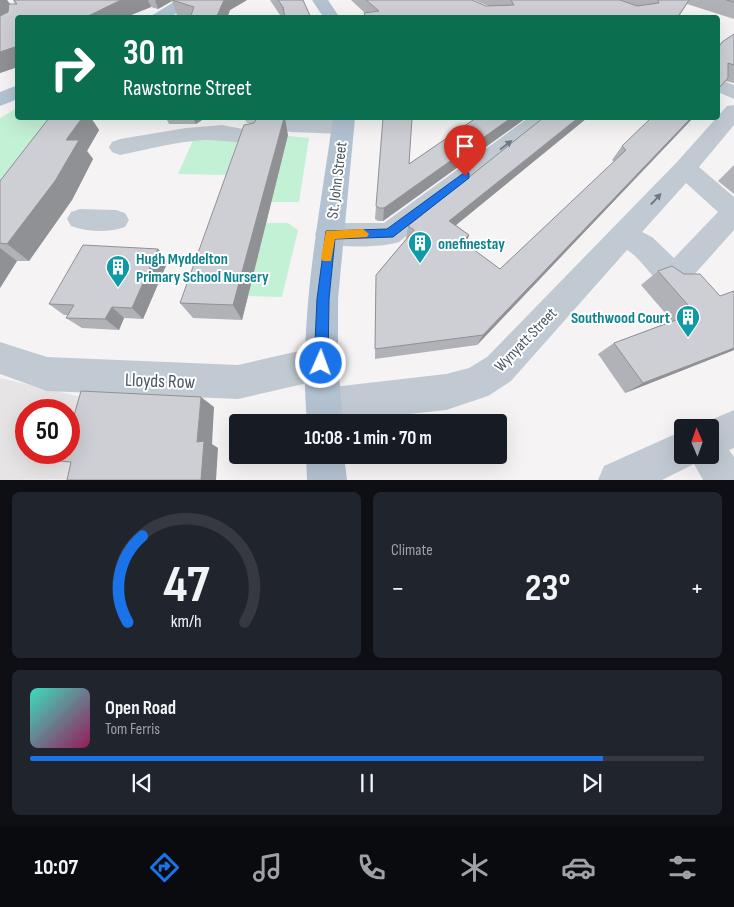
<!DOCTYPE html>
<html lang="en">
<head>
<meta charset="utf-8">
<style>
  :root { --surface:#171b24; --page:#20242c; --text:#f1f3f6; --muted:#9ea1a6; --line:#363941; --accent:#1a73e8 }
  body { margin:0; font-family:"Sofia Sans Condensed",sans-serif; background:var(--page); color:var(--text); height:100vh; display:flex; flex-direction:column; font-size:19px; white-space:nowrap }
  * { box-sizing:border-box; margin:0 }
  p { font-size:16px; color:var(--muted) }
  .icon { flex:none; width:28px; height:28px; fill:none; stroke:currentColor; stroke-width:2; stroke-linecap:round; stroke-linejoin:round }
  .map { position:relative; height:480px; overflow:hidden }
  .drawer { display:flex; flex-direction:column; gap:12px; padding:12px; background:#0d0f14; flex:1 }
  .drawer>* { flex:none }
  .top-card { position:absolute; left:15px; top:15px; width:705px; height:105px; border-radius:5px; box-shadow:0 5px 20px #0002; background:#0b6e4f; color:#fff; overflow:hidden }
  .needle { width:32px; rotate:358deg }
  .fabs { position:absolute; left:674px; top:419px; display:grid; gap:10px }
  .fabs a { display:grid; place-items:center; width:45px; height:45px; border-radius:5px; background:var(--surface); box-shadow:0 5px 20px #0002; font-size:25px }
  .speed { position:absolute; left:15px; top:399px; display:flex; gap:10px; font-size:25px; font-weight:700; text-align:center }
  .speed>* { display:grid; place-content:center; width:65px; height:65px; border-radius:50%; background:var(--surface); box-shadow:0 5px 20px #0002; line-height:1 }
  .speed .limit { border:8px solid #d22; background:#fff; color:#111 }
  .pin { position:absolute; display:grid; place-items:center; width:42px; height:42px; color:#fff; margin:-51px -21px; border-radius:50% 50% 50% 0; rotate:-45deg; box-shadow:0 0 5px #0007 }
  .pin .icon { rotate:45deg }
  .me { position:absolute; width:55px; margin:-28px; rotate:2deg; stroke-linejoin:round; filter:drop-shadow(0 0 4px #0008) }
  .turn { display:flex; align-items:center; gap:18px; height:105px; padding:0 25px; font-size:22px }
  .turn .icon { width:65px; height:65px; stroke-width:2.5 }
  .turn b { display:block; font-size:35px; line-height:42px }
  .big { font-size:38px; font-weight:700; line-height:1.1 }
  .drawer .tile { flex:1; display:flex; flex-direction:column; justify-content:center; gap:8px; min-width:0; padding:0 18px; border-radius:8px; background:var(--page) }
  .drawer .dial { align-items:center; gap:0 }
  .dial svg { height:130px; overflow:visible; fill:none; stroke:var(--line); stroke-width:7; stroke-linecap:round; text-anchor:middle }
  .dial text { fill:var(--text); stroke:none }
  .song { display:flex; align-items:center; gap:15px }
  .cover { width:60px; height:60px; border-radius:8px; background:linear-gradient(135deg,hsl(170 70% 55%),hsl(330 70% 35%)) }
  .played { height:5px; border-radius:2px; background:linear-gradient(90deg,var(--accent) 85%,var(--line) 85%) }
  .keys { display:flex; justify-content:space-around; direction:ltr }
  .heat { display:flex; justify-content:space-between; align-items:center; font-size:28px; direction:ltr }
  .drawer .tiles { flex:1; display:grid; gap:12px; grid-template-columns:1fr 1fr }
  .tile:last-child { grid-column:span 2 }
  .trip { position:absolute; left:229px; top:414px; width:278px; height:50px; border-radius:5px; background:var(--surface); box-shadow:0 5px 20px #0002; font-weight:700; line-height:50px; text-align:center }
  .dock { display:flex; height:80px; justify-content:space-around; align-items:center; background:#090b0e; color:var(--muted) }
  .dock .icon { width:35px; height:35px }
  .dock .active { color:var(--accent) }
  .dock b { font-size:22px; color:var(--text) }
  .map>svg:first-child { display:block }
  .education { fill:#e6e4e5; fill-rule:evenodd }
  .green { fill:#c3f1d5 }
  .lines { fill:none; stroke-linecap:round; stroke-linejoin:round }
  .minor { fill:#c1cad2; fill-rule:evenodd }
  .major { fill:#b3c2d1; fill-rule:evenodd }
  .wall { fill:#b0b2b7 }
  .shaded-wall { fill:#909195 }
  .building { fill:#cdcfd5; stroke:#909195 }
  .oneway { fill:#6e7983 }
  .route { fill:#1a73e8; stroke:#114b97 }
  .slow { fill:#f59e0b }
  .labels { text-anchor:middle; stroke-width:4; stroke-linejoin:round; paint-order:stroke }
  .street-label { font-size:16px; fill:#4a5661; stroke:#fff }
  .culture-label { font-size:16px; font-weight:bold; fill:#0d838f; stroke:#fff; text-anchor:start }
  .near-street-label { font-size:19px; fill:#4a5661; stroke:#fff }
</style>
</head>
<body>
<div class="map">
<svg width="734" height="480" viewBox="0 0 734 480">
  <rect width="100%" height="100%" fill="#f5f3f3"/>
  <path class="education" d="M0 378 103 402 94 479 0 480ZM26 410H69V452H26Z"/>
  <path class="green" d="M17 108 18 118H63L0 205V118Z
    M288 136 309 138 299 202H271Z
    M194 138 238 139 226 175 178 174Z
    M266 223H288L298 230 282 297 248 296Z"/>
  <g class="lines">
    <path class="minor" d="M718 79 734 85V99L718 92Z
      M734 105V125L699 167 734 197V230L684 286C657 296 648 262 627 250L511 381 488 396 446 410 336 422H321L311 419 306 406 311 393 324 388 446 374 469 368 487 357 677 162 727 106ZM686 183 718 212 674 258 652 237 642 232Z
      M244 118 343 120 351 122 354 127 351 132 343 134 291 132 247 123Z
      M528 118H552L399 242C380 248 338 248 319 242L315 234 319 226 329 223H384Z
      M222 125 258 132 261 137 258 142C246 145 221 139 204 140 176 142 148 149 120 155L112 152 109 147 112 142 120 139 186 128Z
      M80 209 116 210 125 213 129 220 125 227C109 233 87 232 71 226L67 219 71 212Z
      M0 342 47 357 238 365 321 346 333 351 338 363 333 375 321 380 238 399 47 391 0 374Z
      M734 410V448L729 450 734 457V480H703L694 464 662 480H598L604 466 682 431V455H710V428H696L697 426Z"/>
    <path class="major" d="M177 0H197L169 18H148Z
      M312 0H328L340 18H324Z
      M18 85V99L0 106V92Z
      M333 118H355L338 299V363L343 422H307C298 321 319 218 333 118Z
      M306 455H344L347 480H307Z"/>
  </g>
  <path class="wall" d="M0 0H7L10 4H15L13 0H247L230 10 227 18H185L177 15 172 1 158 9 151 7 130 15 0 73Z
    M270 0H303L311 18H282Z
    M351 0H472L486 6H489L474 0H734V19L687 4 678 18H364V13H365Z
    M734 34V83L726 81 718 89V48L722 42Z
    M49 118H91L99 130 87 151 93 159 72 200 29 261H17L0 288V181Z
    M166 118H204L202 120 196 124H169Z
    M476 118H526L383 221H378L375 219 376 206 409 164Z
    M543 118H587L456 225 469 235 466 244 500 269 614 162 612 160 622 146 651 118H693L477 345 375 359 376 275 406 239 408 226Z
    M288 135 242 320 193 318 180 303Z
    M734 165V194L718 181Z
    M158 249 168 261 143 319 124 318 119 330 82 328 66 318 68 315H64L49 304Z
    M658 271 720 296 734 291V350L625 393 598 354 614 343 672 321 641 285Z"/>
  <path class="shaded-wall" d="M0 0H7L16 12 0 21Z
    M121 0H148L151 7 124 18H84Z
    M155 0H171L172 1 158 9Z
    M224 0H247L230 10 227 18H216Z
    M18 46V67L0 73V52Z
    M82 118H91L99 130 87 151 93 159 72 200 29 261 7 244 66 140Z
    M193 118H204L202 120 196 124Z
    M284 118H285L288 135 242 320 233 305Z
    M511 118H526L383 221 384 208Z
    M578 118H587L445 234 449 221Z
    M691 118H693L477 345 483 335Z
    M469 235 465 248 462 241Z
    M0 248 17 261 0 288Z
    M158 249 168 261 143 319 132 308Z
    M112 307 124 318 119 330 105 319Z
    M734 348V350L625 393 643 383Z
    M201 397 214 407 212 444 218 448 216 480H201L197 442Z"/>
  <path class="building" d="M14 0H121L84 18H18V46L0 52V16L8 12 9 4H17Z
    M172 0H224L216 18H190L194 7Z
    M278 0H303L311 18H285L283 7Z
    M366 0H472L486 6 514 5 511 0H620L637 6 659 3 658 0H689L677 18H366L364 13 379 11Z
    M726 0H734V2Z
    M734 34V65L728 63V78L718 89V48L722 42Z
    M49 118H82L66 140H79L55 181 7 244 0 243V181Z
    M257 118H284L233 305 180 303 244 125 254 123Z
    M383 118H412L409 164 476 118H511L384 208H379L376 206Z
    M543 118H578L449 221 469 235 462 241 500 269 626 150 622 146 651 118H691L483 335 375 349 376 275 414 230 408 226Z
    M83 245 158 249 132 308 112 307 105 319 66 318 74 305 49 304Z
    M672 266 684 274H700L720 296 734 291V348L643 383 614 343 695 313 658 271Z
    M81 391 201 397 197 442 204 441 201 480H67L71 462 60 461 63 452H69V433Z"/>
  <defs><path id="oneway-solid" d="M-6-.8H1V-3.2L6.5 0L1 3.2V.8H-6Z" transform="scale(1.25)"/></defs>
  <g class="oneway">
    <use href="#oneway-solid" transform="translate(506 145) rotate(-37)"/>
    <use href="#oneway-solid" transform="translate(656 199) rotate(-47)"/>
  </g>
  <path class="route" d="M465 172 469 173V178L393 237 335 239 329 299 328 363 326 368 321 370 316 368 314 363 317 299 326 231 387 229Z"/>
  <path class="slow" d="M363 229 369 234 367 237 335 239 331 261H323L321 258 326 231Z"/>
  <defs>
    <g id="building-pin" transform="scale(1.25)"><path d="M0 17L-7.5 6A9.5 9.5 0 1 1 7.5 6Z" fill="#0f9aa8" stroke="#fff"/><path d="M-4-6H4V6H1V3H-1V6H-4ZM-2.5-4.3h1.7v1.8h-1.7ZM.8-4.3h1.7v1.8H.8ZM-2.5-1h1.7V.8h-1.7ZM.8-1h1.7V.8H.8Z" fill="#fff"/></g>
  </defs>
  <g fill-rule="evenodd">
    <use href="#building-pin" x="420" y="243"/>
    <use href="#building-pin" x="118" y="267"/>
    <use href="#building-pin" x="688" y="317"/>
  </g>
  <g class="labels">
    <g class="street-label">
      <text transform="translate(336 180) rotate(-83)" y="6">St. John Street</text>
      <text transform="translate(525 339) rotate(-46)" y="6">Wynyatt Street</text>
    </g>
    <g class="culture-label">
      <text x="438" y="249">onefinestay</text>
      <text x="136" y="264">Hugh Myddelton<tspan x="136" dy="18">Primary School Nursery</tspan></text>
      <text x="670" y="323" text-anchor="end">Southwood Court</text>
    </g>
    <g class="near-street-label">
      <text transform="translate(160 380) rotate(2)" y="7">Lloyds Row</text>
    </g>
  </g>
</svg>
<div class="fabs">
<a><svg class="needle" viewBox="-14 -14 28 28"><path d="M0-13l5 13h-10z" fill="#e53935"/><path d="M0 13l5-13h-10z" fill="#9ea1a6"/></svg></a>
</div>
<div class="speed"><div class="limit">50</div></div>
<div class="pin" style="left:465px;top:176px;background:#d93025"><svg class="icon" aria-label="arrive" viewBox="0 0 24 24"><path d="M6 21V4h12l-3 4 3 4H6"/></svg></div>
<svg class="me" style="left:321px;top:363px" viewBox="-20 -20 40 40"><circle r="17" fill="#1a73e8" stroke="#fff" stroke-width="3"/><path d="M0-11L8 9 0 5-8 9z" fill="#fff"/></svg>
<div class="trip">10:08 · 1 min · 70 m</div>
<div class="top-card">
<div class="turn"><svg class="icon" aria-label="right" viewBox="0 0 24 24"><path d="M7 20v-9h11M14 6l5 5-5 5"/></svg><div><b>30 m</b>Rawstorne Street</div></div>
</div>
</div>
<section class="drawer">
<div class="tiles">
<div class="tile dial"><svg viewBox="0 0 100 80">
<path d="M14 69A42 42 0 1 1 86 69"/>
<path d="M14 69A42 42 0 0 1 23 16" stroke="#1a73e8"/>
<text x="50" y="56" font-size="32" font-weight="700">47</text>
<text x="50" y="72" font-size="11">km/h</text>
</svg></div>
<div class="tile"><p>Climate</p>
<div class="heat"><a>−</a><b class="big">23°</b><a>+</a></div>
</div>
<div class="tile">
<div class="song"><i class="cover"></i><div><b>Open Road</b><p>Tom Ferris</p></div></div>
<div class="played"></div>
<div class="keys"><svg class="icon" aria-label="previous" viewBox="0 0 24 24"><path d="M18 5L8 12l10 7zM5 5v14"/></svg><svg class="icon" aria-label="pause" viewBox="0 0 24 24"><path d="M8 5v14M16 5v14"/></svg><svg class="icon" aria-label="next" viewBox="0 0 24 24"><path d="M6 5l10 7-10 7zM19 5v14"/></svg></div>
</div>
</div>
</section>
<nav class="dock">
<b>10:07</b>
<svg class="icon active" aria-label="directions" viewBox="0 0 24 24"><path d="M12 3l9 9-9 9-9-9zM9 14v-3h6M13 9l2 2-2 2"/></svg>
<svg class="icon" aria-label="music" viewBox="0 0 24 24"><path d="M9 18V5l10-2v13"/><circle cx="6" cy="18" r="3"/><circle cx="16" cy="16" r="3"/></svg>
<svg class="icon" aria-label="phone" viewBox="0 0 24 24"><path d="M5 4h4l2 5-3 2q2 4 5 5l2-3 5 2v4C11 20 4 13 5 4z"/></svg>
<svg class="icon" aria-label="climate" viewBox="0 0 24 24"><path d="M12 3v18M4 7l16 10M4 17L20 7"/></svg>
<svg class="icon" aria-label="car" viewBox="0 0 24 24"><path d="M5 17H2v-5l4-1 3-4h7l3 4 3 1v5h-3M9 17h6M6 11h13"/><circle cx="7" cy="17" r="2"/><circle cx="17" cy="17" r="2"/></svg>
<svg class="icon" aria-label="filters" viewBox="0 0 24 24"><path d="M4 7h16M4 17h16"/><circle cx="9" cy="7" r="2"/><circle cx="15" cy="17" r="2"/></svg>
</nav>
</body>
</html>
